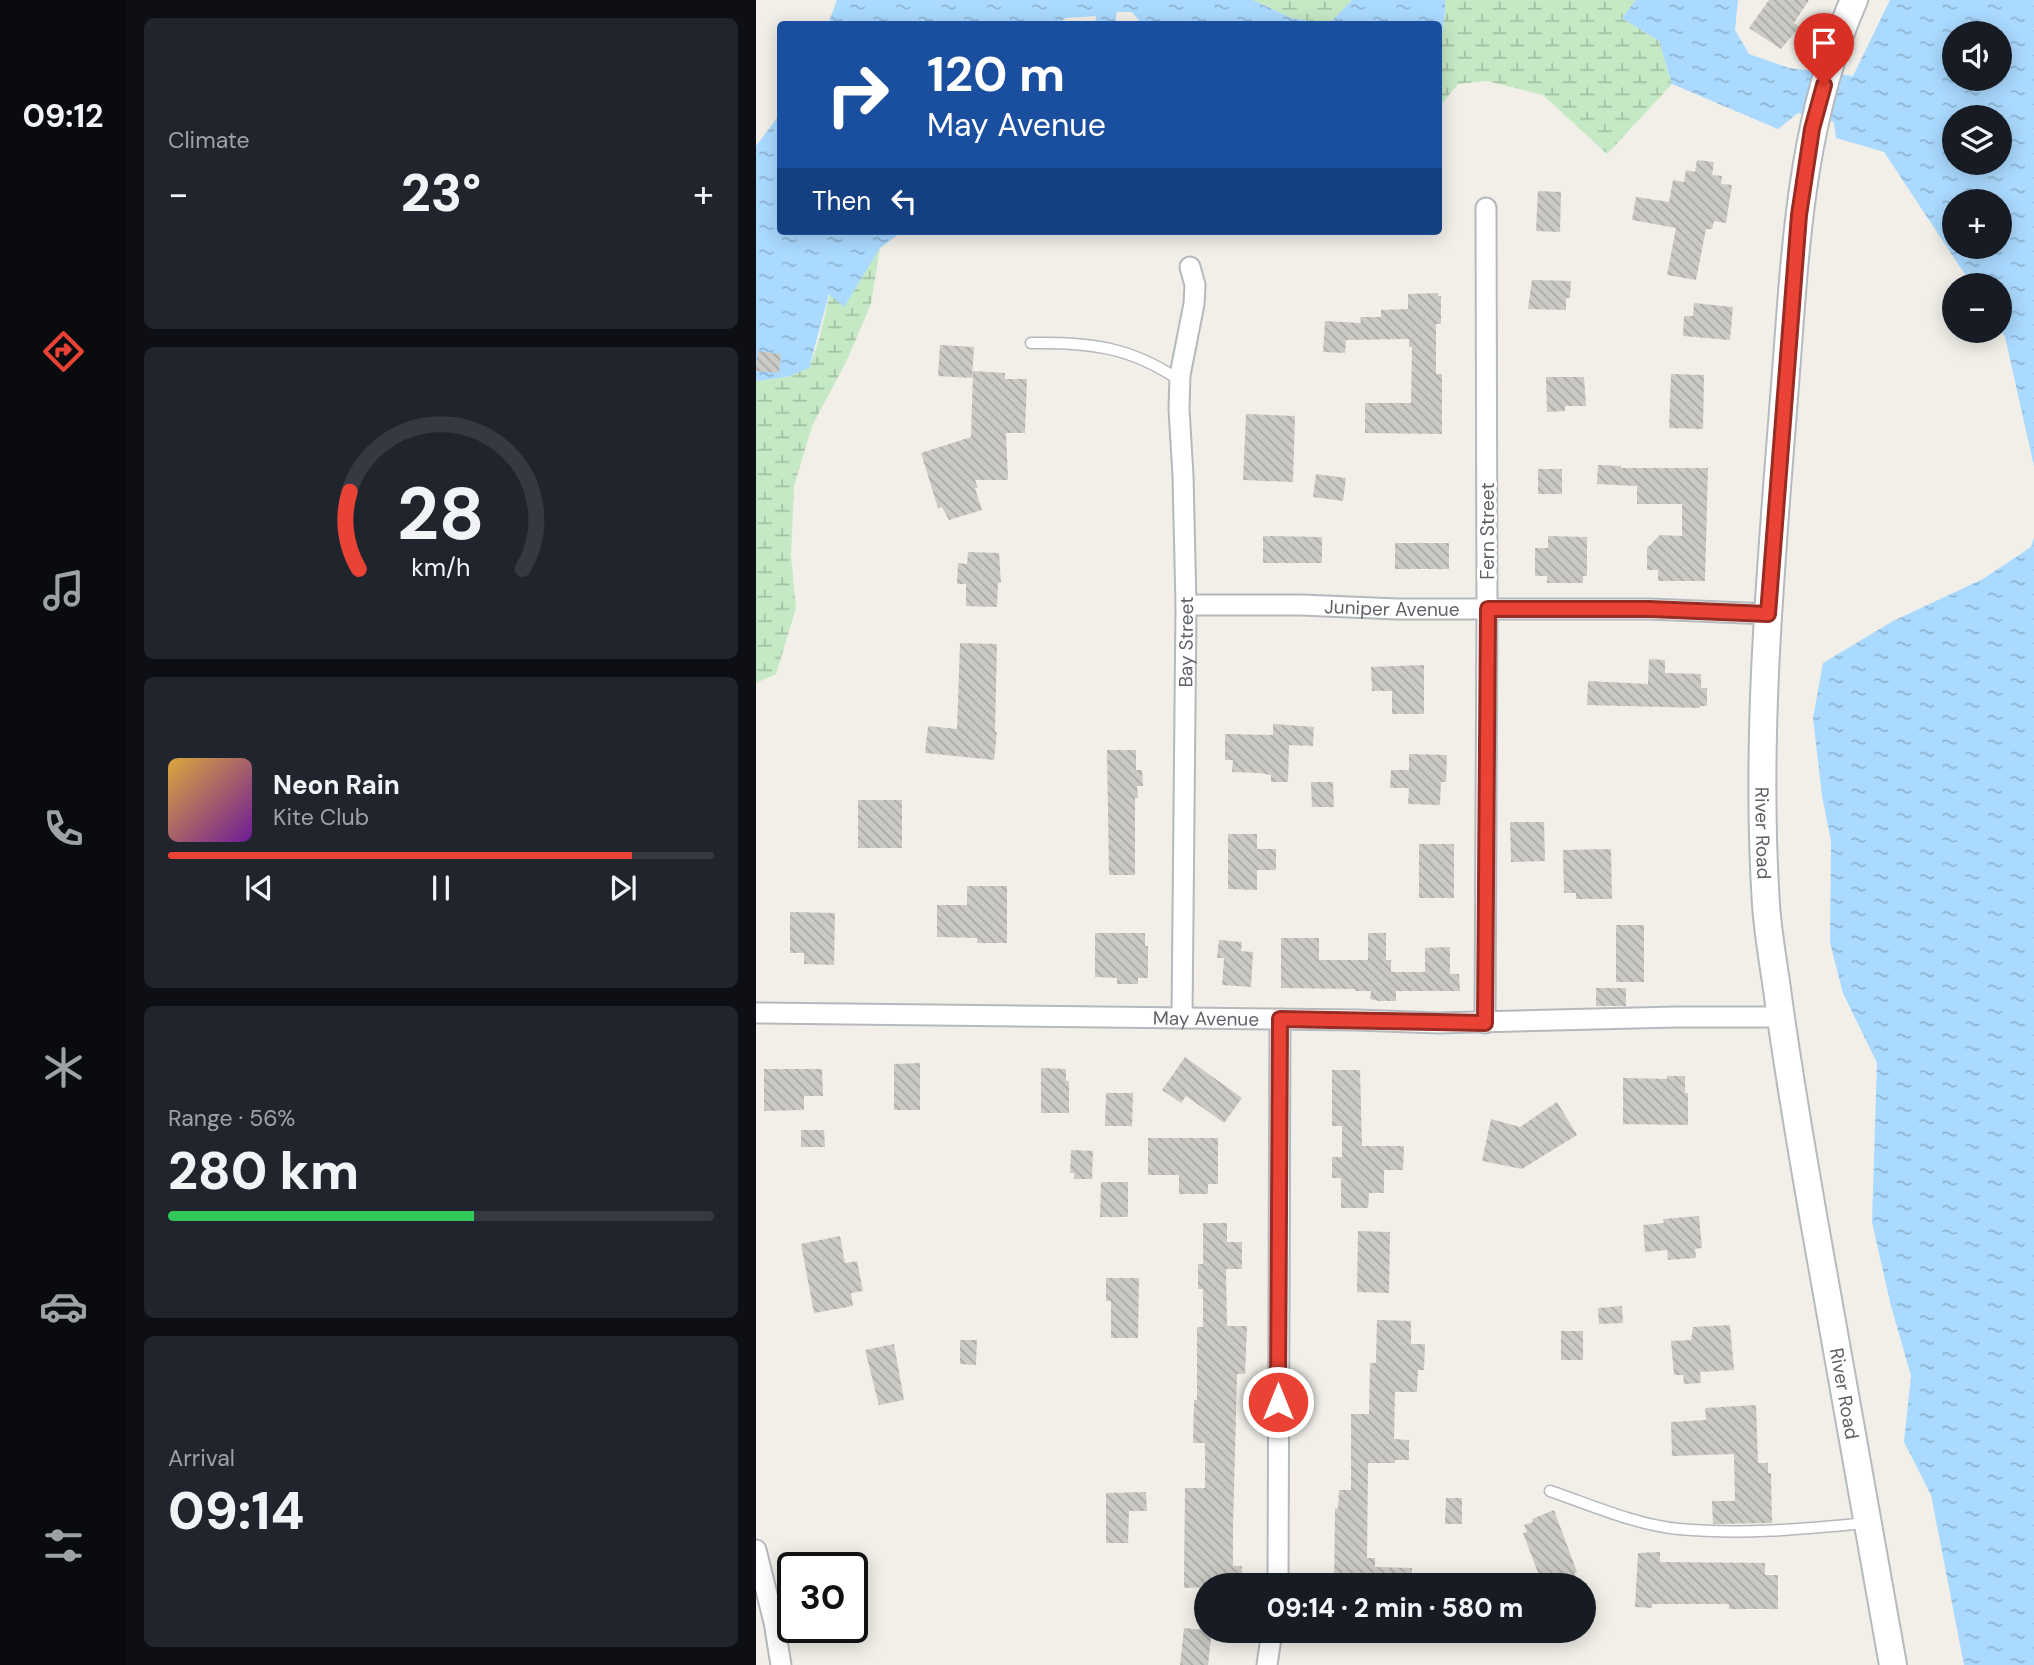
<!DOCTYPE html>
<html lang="en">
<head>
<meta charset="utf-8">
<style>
  :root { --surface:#171b24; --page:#20242c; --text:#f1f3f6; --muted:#9ea1a6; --line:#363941; --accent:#ea4335 }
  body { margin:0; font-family:"DM Sans",sans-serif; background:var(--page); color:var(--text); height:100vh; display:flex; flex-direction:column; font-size:26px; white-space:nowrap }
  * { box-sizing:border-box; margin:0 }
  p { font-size:23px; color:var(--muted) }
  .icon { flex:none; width:38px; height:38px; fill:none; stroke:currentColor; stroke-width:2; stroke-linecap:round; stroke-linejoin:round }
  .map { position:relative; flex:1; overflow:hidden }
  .drawer { display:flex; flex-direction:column; gap:18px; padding:18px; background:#0d0f14; width:630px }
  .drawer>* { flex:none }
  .top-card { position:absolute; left:21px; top:21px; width:665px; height:214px; border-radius:7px; box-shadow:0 4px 18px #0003; background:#1a4fa0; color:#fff; overflow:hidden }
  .tools { position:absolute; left:1186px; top:21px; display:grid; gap:14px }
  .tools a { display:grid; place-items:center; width:70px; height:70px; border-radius:50%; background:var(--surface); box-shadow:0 4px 18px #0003; font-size:35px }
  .speed { position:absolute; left:21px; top:1552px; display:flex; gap:14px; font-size:35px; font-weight:700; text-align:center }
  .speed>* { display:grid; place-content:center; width:91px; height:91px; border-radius:50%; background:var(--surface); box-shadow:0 4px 18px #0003; line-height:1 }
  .speed .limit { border:4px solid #111; border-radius:10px; background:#fff; color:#111 }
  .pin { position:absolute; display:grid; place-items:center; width:60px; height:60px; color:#fff; margin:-72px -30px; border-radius:50% 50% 50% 0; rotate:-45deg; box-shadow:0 0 7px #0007 }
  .pin .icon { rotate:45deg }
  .me { position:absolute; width:77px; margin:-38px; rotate:0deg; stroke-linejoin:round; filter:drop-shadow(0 0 5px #0008) }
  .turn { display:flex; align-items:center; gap:24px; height:147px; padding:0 35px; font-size:32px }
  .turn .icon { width:91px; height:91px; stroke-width:2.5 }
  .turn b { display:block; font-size:49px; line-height:60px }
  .then { display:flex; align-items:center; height:66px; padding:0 35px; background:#0003; gap:14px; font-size:26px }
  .big { font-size:52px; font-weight:800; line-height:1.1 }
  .drawer .card { flex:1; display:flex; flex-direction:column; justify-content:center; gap:10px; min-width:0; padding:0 24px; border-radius:10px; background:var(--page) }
  .drawer .dial { align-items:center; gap:0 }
  .dial svg { height:182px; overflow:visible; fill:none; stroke:var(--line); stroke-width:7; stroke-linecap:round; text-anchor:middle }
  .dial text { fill:var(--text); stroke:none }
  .song { display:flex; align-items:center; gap:21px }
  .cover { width:84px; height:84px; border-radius:10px; background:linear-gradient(135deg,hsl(40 70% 55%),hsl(280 70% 35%)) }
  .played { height:7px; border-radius:4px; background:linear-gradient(90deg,var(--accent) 85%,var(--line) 85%) }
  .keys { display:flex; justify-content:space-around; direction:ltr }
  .heat { display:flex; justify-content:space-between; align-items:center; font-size:38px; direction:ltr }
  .charge { height:10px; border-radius:5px; background:linear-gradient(90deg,#34c759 56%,var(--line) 0) }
  .trip { position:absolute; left:438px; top:1573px; width:402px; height:70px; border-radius:35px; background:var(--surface); box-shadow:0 4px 18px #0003; font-weight:800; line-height:70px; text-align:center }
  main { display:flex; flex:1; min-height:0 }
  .tabs { display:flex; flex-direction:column; width:126px; justify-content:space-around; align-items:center; background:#090b0e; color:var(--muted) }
  .tabs .icon { width:49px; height:49px }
  .tabs .selected { color:var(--accent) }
  .tabs b { font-size:32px; color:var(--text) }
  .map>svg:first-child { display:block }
  .wetland { fill:url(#wetland-marsh) }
  .water { fill:url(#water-ripples); fill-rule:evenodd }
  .building { fill:url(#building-back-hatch) }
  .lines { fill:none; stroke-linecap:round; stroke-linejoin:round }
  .lane-casing { stroke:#b5b8bc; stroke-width:13 }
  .street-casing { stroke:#b5b8bc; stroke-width:23 }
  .secondary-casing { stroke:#b6babf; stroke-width:30 }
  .lane { stroke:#fff; stroke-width:10 }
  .street { stroke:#fff; stroke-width:19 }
  .secondary { stroke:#fff; stroke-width:26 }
  .route-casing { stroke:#982c22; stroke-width:18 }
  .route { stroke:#ea4335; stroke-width:12 }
  .labels { text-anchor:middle; stroke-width:6; stroke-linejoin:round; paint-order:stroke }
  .street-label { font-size:19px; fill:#5f6368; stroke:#fff }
</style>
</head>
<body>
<main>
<nav class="tabs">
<b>09:12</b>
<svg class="icon selected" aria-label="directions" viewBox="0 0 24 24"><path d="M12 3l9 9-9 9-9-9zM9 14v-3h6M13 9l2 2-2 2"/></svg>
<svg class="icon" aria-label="music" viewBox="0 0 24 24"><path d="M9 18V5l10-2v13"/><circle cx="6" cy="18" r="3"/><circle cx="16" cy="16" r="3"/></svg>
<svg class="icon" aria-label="phone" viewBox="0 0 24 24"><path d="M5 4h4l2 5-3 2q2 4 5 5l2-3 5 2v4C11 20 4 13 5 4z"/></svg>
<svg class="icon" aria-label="climate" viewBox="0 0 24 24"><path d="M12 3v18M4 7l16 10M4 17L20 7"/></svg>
<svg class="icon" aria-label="car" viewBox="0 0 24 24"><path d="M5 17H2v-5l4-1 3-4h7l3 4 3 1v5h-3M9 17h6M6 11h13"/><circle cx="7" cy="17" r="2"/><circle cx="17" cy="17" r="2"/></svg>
<svg class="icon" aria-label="filters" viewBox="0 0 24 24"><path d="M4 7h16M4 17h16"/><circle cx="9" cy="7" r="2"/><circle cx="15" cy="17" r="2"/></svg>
</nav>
<section class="drawer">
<div class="card"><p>Climate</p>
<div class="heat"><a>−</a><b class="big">23°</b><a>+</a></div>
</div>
<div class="card dial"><svg viewBox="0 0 100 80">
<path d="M14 69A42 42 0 1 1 86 69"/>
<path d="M14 69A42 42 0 0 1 10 35" stroke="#ea4335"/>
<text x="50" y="56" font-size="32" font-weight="700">28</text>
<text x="50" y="72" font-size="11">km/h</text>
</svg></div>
<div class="card">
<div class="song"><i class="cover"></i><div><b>Neon Rain</b><p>Kite Club</p></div></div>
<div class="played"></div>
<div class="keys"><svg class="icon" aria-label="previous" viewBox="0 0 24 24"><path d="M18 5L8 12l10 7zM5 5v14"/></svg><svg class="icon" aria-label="pause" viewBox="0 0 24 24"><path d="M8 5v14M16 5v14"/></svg><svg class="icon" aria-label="next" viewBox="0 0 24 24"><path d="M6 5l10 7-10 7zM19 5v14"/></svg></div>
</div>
<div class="card"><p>Range · 56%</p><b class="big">280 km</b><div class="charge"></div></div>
<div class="card"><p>Arrival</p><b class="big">09:14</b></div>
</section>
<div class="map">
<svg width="1278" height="1665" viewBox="0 0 1278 1665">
  <defs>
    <pattern id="wetland-marsh" width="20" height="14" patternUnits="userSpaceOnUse" patternTransform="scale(1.75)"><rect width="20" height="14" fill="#c5e8c5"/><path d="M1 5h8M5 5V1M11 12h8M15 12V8" fill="none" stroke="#a3c0a4"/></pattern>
    <pattern id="water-ripples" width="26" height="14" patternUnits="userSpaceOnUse" patternTransform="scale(1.75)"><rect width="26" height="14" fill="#aadaff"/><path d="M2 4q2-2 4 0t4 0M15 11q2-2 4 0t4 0" fill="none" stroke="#8eb4d2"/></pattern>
    <pattern id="building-back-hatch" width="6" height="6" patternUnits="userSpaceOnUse" patternTransform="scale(1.75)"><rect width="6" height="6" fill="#cccac5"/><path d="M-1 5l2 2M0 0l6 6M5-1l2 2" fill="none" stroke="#a9a8a4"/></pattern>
  </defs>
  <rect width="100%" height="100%" fill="#f1efe8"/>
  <path class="wetland" d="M497 0H596L573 24 535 18Z
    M689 0H880L866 18 903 41 916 84 851 154 787 95 731 81 702 84 683 107V51L689 13Z
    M124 248 115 304 91 360 56 426 38 486 35 556 40 608 20 674 0 683V381L31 377 53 368 63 340 74 293 88 306Z"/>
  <path class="water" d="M81 0H497L535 18 573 24 596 0H689V13L683 51 682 24H386L376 12H361L359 24H339L340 16 310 18 301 24H176L166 20 163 24H72Z
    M880 0H982L979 30 993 54 1033 68 1097 76 1134 0H1278V466L1249 337 1244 329V285H1216L1128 152 1080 138 1078 122 1042 113 1022 129 916 84 903 41 866 18ZM1199 33H1244V79H1199ZM1199 117H1244V163H1199ZM1199 201H1244V247H1199Z
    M24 114V231H147L124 248 88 307 73 294 53 368 31 377 0 381V146Z
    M1278 537V1665H1208L1175 1495 1148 1442 1155 1376 1135 1306 1116 1222 1121 1063 1087 993 1074 943 1075 841 1066 796 1057 718 1067 663 1137 621 1227 579 1275 547Z"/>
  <path class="building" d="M1013 0H1053L1038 23 1043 27 1025 49 993 28Z
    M941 160 958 162 956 175 966 176 965 184 976 185 970 223 958 221 956 229H950L940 280 911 275 920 228 876 220 880 197 913 202 917 180 928 182 930 170 939 172Z
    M782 191 805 192 804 232 780 231Z
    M776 280 815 281 814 298H810V310L772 309Z
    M682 293V296H685V324H680V374H686V434L609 433V403H655L656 347H653V339L590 340 589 353 567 352 569 321 605 323 604 317H625V310L652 309V294Z
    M938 303 977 307 974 340 927 336 928 316H937Z
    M184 345 218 347 216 378 182 376Z
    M2 351 25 354 23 373 0 371Z
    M217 371 249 373V379H271L269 433H250L252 480H219L222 488H219L226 510 193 520 186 507 182 508 165 453 215 437Z
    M915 374 948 375 947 429 913 428Z
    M790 377H828L830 406H809V411L791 412Z
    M490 414 539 416 537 482 487 480Z
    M842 465 865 466V468H952L949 581H902V570H891V548L904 535 926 536V504H881V486L841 484Z
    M782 469H806V494H782Z
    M560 474 590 478 587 501 557 497Z
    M507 536 566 537V563H507Z
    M792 536 831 537V576H827V583H791V576H779V548H792Z
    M639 543H693V569H639Z
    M212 552 243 553 245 583H242L241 607 210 606V584H201L202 563 211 564Z
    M204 643 241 644 239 732H241L238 760 169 753 172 726 201 729Z
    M893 659 909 660V673L945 674V688H951V706H944V708L831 705 832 681 892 684Z
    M668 665V714H636V691H616L615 667Z
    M517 724 558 727 557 746 533 745 532 782H515V775L504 773 476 772 477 760H469V734L517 735Z
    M351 750H380V770H386L387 786H381L382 798H379V875H353Z
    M653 754 691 755 690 782H685L684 805 652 804 653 788H634L635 770H653Z
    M555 782H577L578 807H556Z
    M102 800H146V848H102Z
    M754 822H788L789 861 755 862Z
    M472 834H501V849H520V870H501V890L472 889Z
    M663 844H698V898H663Z
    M855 849 856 899H820V893H808L807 850Z
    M211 886H251V943H221V938L181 937V905H211Z
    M34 912 79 913 78 965 48 964V953H34Z
    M860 925H888V982H860Z
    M339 933H389V946H392V978H382V984H361V978L339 977Z
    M612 933H630V960H635V972H669V948L694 947V974H703L704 991H640V1001H622L614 999 615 991H599V989L525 988V938H563V960H612Z
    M463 940 486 942 485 951 497 952 495 987 466 985 468 958H461Z
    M840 988H870V1006H840Z
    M429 1057 486 1098 468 1123 430 1096 425 1103 406 1090Z
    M164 1063V1110H138V1064Z
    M285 1068 310 1069V1080L313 1082V1113H285Z
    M8 1069H66L67 1096H48V1110L8 1111Z
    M576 1070H604L606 1146H648L647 1170H628V1193H613L612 1208H585V1178H576V1157H586V1126H576Z
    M911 1076H929V1093H932V1125L867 1124V1078L911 1079Z
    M350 1093H377L376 1126H349Z
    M801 1102 821 1135 766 1169 726 1161 735 1119 764 1127Z
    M45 1130H68L69 1147H45Z
    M392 1138H462V1184H452V1194H423V1175H392Z
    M315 1150 337 1151 336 1179H318V1173H314Z
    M345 1182H372V1217H344Z
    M943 1216 946 1248 939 1249 940 1258 912 1260 911 1250 889 1252 887 1225 908 1223 907 1219Z
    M447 1223H471V1242H486V1269H470L471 1326H491L489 1374H481L477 1528V1566H486V1586L428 1588 429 1488H449V1443H437L438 1400H441V1327H447V1289H442V1264H447Z
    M602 1231 634 1232 633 1293 601 1292Z
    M84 1236 89 1263 101 1261 107 1291 95 1293 97 1306 58 1313 45 1244Z
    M350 1278H383L382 1338H355V1301H350Z
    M866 1306 867 1323 843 1324 842 1308Z
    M621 1320 655 1321V1344H669L668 1370H662L661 1392H639L638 1439 653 1440V1460H639V1463H612L611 1558H619V1567L656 1568V1586H578L579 1508H582L583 1490H595V1414H613L614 1363H620Z
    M974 1325 978 1370 944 1372 945 1383 928 1384 927 1375H918L915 1341 935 1340 937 1327Z
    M805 1331H827V1360H805Z
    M204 1340H221L220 1365 204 1364Z
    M138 1344 148 1400 123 1405 109 1350Z
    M1000 1405 1002 1463H1012V1473H1015L1016 1523 957 1524 956 1501H979L978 1454 916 1456 915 1422 950 1420 949 1408Z
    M390 1492 391 1511H373L372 1543H350V1493Z
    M690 1498H706V1524H689Z
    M798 1510 821 1572 818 1573 821 1580 807 1586 802 1579 799 1580 798 1578 786 1583 767 1533 771 1532 768 1525 777 1522 776 1519Z
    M904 1552V1562L1009 1563V1575H1022V1609H973V1604H896V1608L879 1607 882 1553Z
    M428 1628 456 1631 452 1665H424Z"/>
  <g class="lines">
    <g class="lane-casing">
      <path id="lane" d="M275 343C333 342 375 347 423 380
        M794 1491C835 1505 880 1525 923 1529 986 1535 1048 1529 1111 1523"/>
    </g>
    <g class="street-casing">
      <g id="street">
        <path id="s1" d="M430 605H545L641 609H894L1012 614"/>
        <path id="s2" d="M0 1013 601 1020 682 1023 920 1017H1025"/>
        <path id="s3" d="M426 1018 430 605 427 476 423 409 424 375 438 304 439 285 434 267"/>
        <path d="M729 1023 731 609 730 208"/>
        <path d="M0 1550 18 1622 25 1665"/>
        <path d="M522 1586 524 1019"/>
        <path d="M511 1665 516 1631"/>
      </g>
    </g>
    <g class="secondary-casing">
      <g id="secondary">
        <path id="s4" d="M1098 0C1042 127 1039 262 1028 398 1015 567 999 736 1010 905 1012 933 1017 961 1021 989 1031 1065 1044 1140 1057 1215 1084 1365 1110 1515 1137 1665"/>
      </g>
    </g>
    <use href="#lane" class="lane"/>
    <use href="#street" class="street"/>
    <use href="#secondary" class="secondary"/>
  </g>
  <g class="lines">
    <g class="route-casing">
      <path id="route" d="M522 1402 524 1019 729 1023 732 609H894L1012 614 1043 215 1056 129 1068 85"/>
    </g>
    <use href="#route" class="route"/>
  </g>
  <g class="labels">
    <g class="street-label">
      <text transform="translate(731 531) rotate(-90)" y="7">Fern Street</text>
      <text dy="7" stroke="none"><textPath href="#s1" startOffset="206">Juniper Avenue</textPath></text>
      <text dy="7" stroke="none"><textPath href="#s3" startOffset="376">Bay Street</textPath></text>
      <text dy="7" stroke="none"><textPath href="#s4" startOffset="842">River Road</textPath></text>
      <text dy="7" stroke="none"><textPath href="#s2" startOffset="450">May Avenue</textPath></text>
      <text dy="7" stroke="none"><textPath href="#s4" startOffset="1409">River Road</textPath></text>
    </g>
  </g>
</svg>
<div class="tools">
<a><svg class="icon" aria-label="sound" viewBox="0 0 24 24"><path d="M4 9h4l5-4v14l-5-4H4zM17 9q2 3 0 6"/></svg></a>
<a><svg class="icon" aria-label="layers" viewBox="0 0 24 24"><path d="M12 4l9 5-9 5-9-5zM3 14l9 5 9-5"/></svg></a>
<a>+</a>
<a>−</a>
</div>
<div class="speed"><div class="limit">30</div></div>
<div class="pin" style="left:1068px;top:85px;background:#d93025"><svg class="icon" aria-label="arrive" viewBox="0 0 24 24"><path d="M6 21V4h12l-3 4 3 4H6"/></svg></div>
<svg class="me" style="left:522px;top:1402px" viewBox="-20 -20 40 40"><circle r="17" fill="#ea4335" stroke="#fff" stroke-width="3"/><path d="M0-11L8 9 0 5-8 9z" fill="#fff"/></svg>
<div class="trip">09:14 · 2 min · 580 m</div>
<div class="top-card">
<div class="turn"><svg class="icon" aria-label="right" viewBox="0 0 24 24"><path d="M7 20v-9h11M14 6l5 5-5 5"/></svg><div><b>120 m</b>May Avenue</div></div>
<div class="then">Then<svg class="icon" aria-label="left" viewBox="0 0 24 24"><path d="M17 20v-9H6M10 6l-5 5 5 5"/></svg></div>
</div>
</div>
</main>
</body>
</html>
